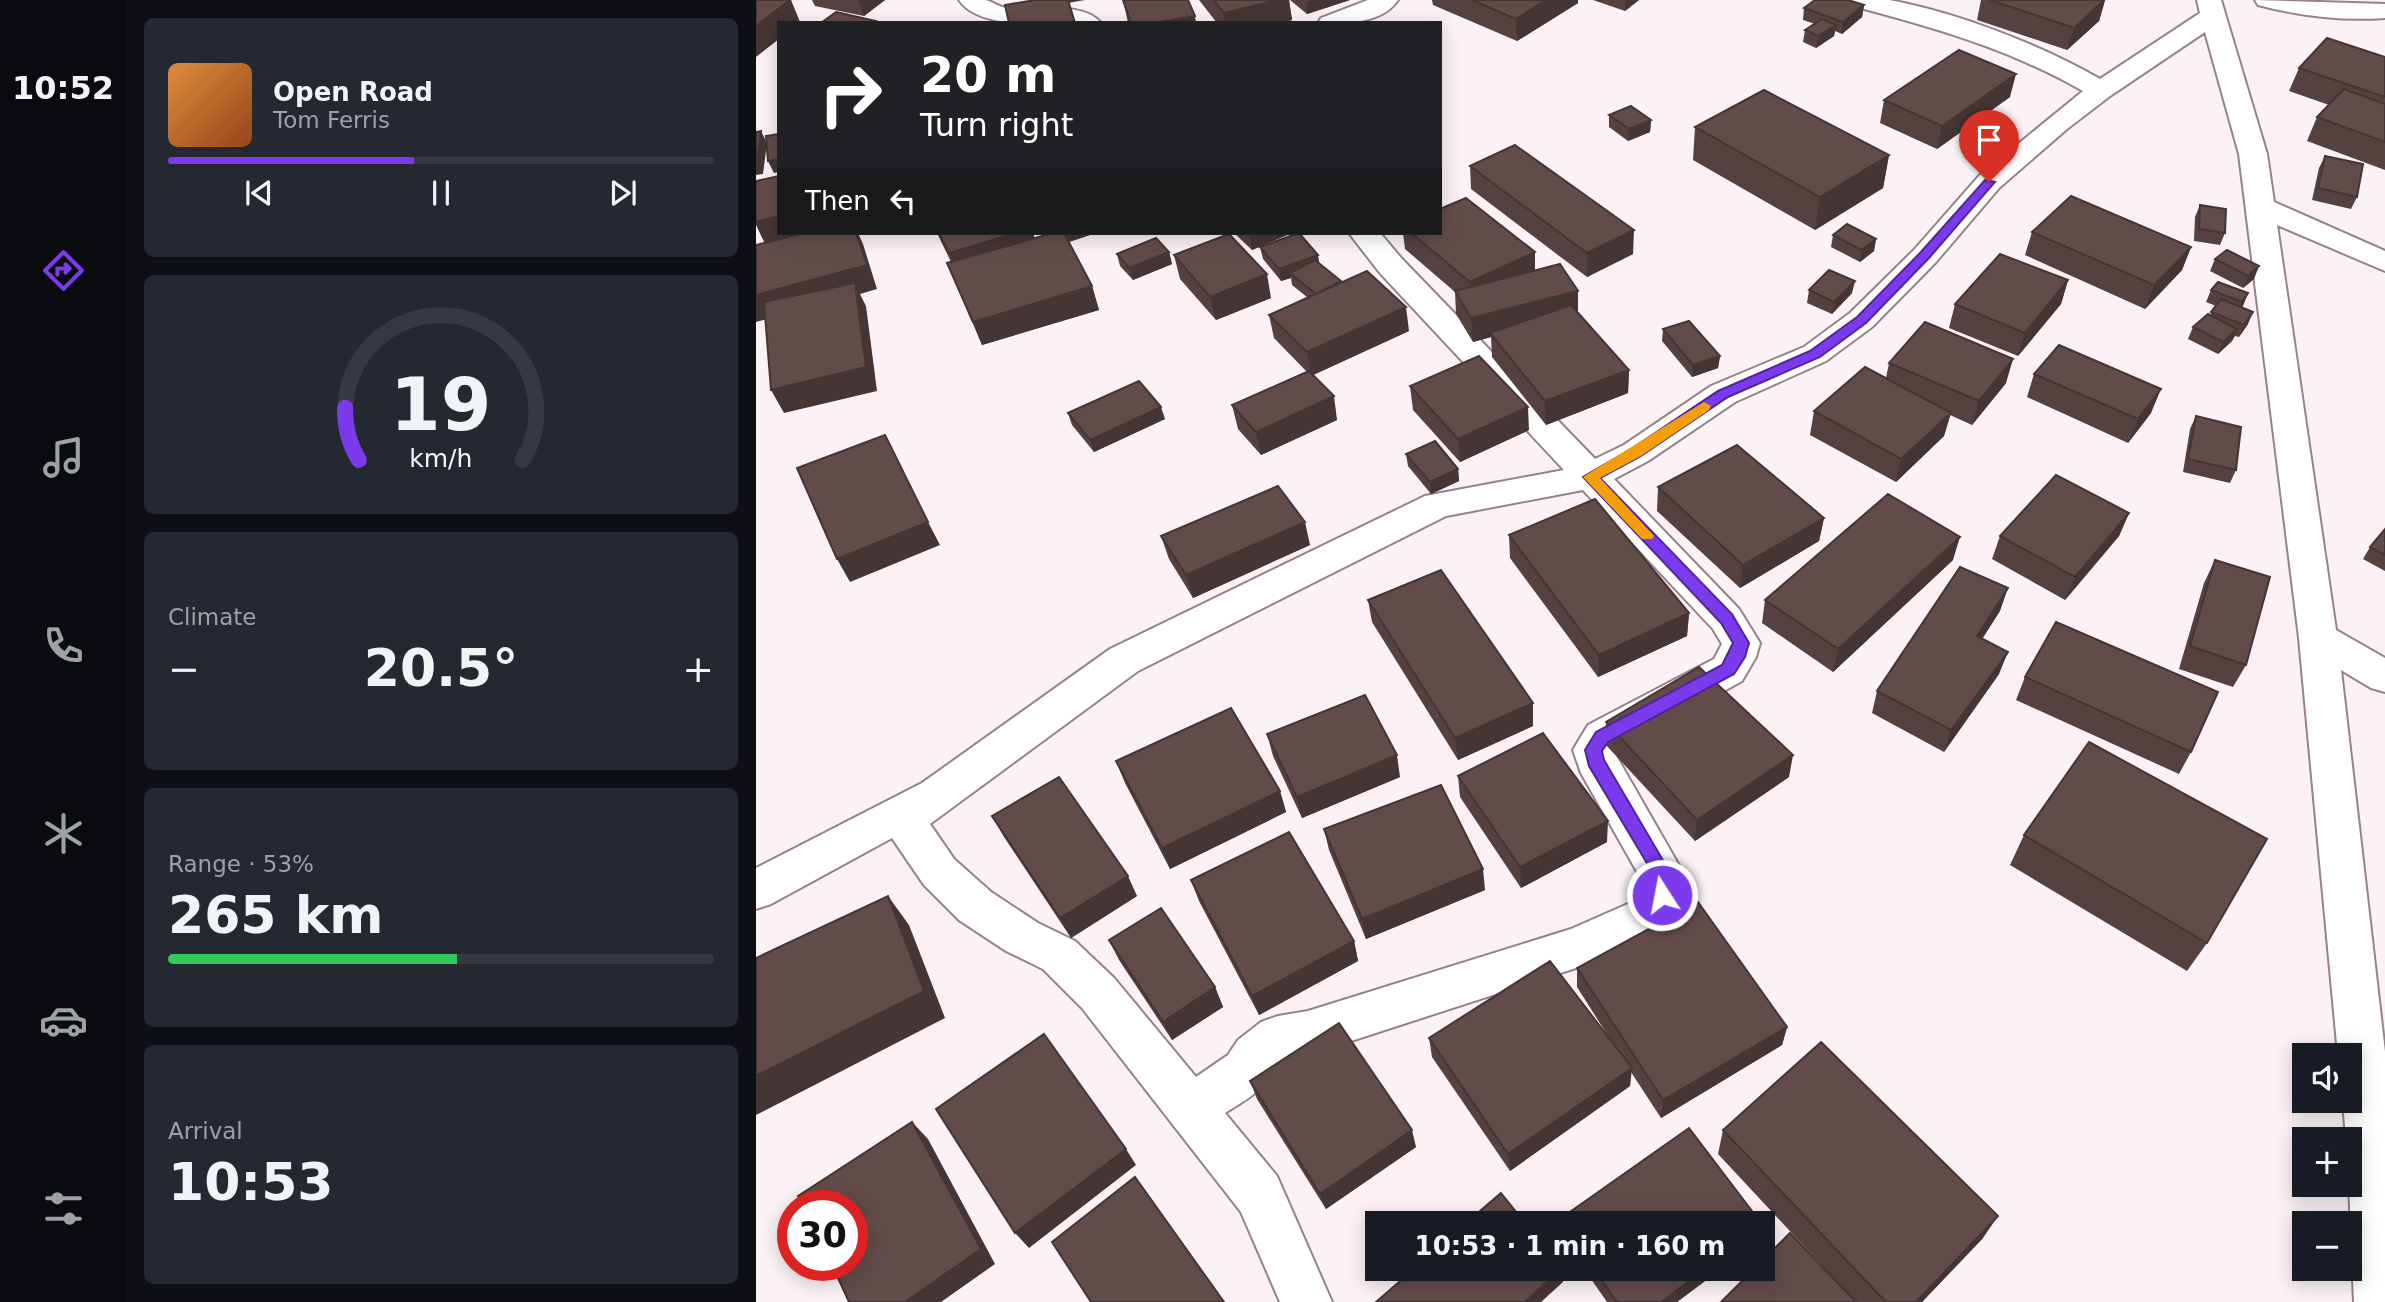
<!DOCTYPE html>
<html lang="en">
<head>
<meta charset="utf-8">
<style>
  :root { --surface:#171b24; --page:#242831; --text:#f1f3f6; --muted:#9ea1a6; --line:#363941; --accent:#7c3aed }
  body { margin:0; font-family:"DejaVu Sans",sans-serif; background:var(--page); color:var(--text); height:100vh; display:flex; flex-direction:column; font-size:26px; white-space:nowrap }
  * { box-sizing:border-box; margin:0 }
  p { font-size:23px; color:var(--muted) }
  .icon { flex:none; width:38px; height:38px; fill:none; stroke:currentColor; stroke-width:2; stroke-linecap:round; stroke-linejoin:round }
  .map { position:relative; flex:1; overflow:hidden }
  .sheet { display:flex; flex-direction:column; gap:18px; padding:18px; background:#0d0f14; width:630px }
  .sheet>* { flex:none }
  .banner { position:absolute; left:21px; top:21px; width:665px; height:214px; border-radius:0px; box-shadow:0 4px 18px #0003; background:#202124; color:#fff; overflow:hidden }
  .tools { position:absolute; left:1536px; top:1043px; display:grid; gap:14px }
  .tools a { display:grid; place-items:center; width:70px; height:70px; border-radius:0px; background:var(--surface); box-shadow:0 4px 18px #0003; font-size:35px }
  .speed { position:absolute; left:21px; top:1190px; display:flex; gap:14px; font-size:35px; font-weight:700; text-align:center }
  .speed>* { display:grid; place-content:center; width:91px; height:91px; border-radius:50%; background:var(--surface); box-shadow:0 4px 18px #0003; line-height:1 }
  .speed .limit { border:10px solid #d22; background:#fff; color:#111 }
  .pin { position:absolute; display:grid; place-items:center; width:60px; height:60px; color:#fff; margin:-72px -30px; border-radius:50% 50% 50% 0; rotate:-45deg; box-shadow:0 0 7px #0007 }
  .pin .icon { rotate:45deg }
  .me { position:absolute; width:77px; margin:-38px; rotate:349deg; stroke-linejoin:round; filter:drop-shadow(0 0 5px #0008) }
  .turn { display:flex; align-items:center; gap:24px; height:147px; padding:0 28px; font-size:32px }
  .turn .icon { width:91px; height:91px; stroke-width:2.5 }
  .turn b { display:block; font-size:49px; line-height:60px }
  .then { display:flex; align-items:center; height:66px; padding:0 28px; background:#0003; gap:14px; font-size:26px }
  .big { font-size:52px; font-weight:700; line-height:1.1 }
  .sheet .card { flex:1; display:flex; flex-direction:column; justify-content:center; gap:10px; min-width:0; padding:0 24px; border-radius:10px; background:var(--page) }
  .sheet .dial { align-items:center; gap:0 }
  .dial svg { height:182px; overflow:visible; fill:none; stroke:var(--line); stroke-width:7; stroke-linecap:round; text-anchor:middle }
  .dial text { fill:var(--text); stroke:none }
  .song { display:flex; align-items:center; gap:21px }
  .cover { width:84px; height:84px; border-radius:10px; background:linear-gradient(135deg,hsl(30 70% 55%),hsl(20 70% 35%)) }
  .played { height:7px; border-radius:4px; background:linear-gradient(90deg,var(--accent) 45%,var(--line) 45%) }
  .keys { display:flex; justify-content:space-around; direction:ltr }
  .heat { display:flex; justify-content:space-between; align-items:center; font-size:38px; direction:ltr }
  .charge { height:10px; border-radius:5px; background:linear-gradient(90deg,#34c759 53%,var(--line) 0) }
  .trip { position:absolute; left:609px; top:1211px; width:410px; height:70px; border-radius:0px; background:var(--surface); box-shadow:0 4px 18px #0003; font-weight:700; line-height:70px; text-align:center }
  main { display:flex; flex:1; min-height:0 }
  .tab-bar { display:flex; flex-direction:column; width:126px; justify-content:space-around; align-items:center; background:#090b0e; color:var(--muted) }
  .tab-bar .icon { width:49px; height:49px }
  .tab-bar .on { color:var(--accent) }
  .tab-bar b { font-size:32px; color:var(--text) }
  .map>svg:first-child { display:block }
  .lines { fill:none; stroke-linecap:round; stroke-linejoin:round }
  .minor-casing { stroke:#98818b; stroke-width:4 }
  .minor { fill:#fff; fill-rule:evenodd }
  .wall { fill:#544140 }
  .shaded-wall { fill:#453534 }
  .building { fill:#624c4a; stroke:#453534; stroke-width:2 }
  .route { fill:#7c3aed; stroke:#51269a; stroke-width:2 }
  .slow { fill:#f59e0b }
</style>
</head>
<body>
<main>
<nav class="tab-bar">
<b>10:52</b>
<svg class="icon on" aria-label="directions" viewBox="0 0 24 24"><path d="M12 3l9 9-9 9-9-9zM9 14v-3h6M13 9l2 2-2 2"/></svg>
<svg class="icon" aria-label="music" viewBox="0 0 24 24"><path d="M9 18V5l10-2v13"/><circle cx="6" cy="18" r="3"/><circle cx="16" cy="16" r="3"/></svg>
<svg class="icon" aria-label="phone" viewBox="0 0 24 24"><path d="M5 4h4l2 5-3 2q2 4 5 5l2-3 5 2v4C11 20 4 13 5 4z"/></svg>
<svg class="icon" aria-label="climate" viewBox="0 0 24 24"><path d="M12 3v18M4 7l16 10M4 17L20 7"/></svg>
<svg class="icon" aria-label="car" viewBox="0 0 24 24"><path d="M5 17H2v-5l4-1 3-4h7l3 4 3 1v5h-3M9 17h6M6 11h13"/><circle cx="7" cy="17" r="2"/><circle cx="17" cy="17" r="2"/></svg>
<svg class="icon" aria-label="filters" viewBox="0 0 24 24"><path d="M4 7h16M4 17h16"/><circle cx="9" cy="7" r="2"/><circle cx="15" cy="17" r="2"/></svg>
</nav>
<section class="sheet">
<div class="card">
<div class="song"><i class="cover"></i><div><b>Open Road</b><p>Tom Ferris</p></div></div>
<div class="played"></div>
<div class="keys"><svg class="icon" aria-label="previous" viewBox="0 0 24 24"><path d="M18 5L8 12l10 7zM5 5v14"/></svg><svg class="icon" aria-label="pause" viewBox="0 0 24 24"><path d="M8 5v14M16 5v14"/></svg><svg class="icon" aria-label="next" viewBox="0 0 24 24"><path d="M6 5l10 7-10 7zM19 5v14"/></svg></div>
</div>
<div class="card dial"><svg viewBox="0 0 100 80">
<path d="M14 69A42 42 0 1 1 86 69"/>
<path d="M14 69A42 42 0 0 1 8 46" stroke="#7c3aed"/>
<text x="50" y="56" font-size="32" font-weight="700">19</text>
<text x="50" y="72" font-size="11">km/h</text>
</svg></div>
<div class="card"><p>Climate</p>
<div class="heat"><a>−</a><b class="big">20.5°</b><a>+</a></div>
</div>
<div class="card"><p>Range · 53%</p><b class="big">265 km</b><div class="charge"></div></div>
<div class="card"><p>Arrival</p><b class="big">10:53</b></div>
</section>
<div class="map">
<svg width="1629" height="1302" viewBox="0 0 1629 1302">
  <rect width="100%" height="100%" fill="#fcf2f6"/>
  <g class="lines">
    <g class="minor-casing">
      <path id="minor" d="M203 0C211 0 222 0 230 0 237 2 243 7 250 8 278 12 326 0 345 23 308 23 225 33 203 0Z
        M612 0H642C625 25 588 23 562 23L565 18Z
        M1090 0C1104 0 1119 0 1133 0 1200 12 1285 45 1344 79L1444 13 1441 0H1465L1511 154 1518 202 1629 251V271L1521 225 1580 630 1629 658V692L1615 688 1585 670 1629 1052V1302H1598L1593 1185 1594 1139H1590L1587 1101H1594V1055H1582L1543 638 1483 154 1449 32 1354 96 1311 129 1243 188 1180 262 1116 327 1070 361 979 402 892 461 858 479 983 609 1004 643 1000 657 986 681 858 752 921 862 928 875V895L906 931 823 967 552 1055C525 1060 523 1067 506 1086 497 1097 481 1105 469 1113L521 1176 576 1302H524L485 1212 326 1008 287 969 250 951 203 920 168 885 136 838 15 904 0 909V868L166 783 354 649 669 496 808 470 624 273 593 233H624L646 259 839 459 868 445 955 386 1048 347 1094 313 1158 250 1223 176 1327 91C1254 49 1174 26 1093 5ZM827 490 957 629 966 644 958 659 832 725 817 750 825 773 884 877V890L874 903 815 929 552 1011 522 1016 505 1022 482 1040 472 1055 440 1077 358 978 319 941 282 923 235 892 198 859 174 824 382 671 690 516Z
        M1499 0 1629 4V18C1586 21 1544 16 1502 5Z"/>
    </g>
    <use href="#minor" class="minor"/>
  </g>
  <path class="wall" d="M56 0H129L108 16 59 6Z
    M367 0 440 23H372Z
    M443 0H533L536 20 524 23H461Z
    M534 0H594L551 14Z
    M676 0H822V3L761 41 677 5Z
    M837 0H883L869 11Z
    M1225 0H1349L1343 21 1311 50 1221 20Z
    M1108 5 1106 17 1086 34 1079 31 1078 36 1060 48 1047 42 1049 30 1059 24 1047 20 1048 8Z
    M1629 57V170L1551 141 1561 117 1573 105 1533 91 1543 68Z
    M1254 97 1181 149 1124 123 1128 100Z
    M853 115 895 120 894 132 872 141 853 127Z
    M939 127 1133 155 1127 188 1059 230 937 160Z
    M1569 156 1601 197 1595 209 1556 200 1563 168Z
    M714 166 877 254 831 277 715 189Z
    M1444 205 1469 233 1464 245 1438 241 1439 217Z
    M1276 232 1435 247 1426 270 1389 309 1269 255Z
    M181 233H277L278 238 288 235 286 233H340L313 242 336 286 343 310 226 345 191 263 195 262Z
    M478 233H536L496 250Z
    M647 233H684L779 270 822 291V312L873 370 872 393 790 425 736 357 735 337 717 342 700 314 699 292 649 249Z
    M1077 235 1120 239 1118 251 1104 262 1075 247Z
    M504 247 564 264 586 282 653 331 557 375 581 420 505 455 482 429 476 405 551 372 518 338 513 315 551 297 536 285 535 278 525 281 507 259Z
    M413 252 416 264 377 280 364 266 361 254Z
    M418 255 515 298 460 320 424 279Z
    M1459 259 1498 279 1487 288 1454 271Z
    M1312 280 1305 304 1262 356 1193 328 1199 304Z
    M1053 290 1096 293 1076 314 1051 303Z
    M1455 290 1492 293 1486 307 1492 324 1483 337 1479 336 1476 341 1462 354 1432 339 1437 327 1454 315 1460 306 1450 302Z
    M907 329 964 356 962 368 936 377 906 341Z
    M1133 363 1250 383 1216 425 1194 415 1188 436 1140 482 1054 435 1058 411 1130 378Z
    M1278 374 1395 413 1372 443 1271 397Z
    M654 386 773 430 704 462 657 410Z
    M312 413 409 419 338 452 316 425Z
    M1440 416 1480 470 1474 483 1427 472 1434 429Z
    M650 454 702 469 703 481 675 494 652 466Z
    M902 487 1068 518 1063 541 984 588 901 511Z
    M1373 513 1363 536 1309 600 1236 559 1244 536Z
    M1629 529V571L1607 559 1614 547Z
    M753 535 933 613 931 636 842 677 754 558Z
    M405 536 554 545 437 598 413 559Z
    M1197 560 1077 672 1006 623 1009 600Z
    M1459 560 1490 665 1477 687 1423 669 1448 583Z
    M612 600 777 703V726L702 760 616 622Z
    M1244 611 1226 639 1243 674 1188 752 1116 713 1121 691Z
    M1269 677 1435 752 1423 774 1260 700Z
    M850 722 1033 777 939 841 849 744Z
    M511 734 644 777 546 818 517 756Z
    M360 761 524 791 530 812 414 869 369 783Z
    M702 776 851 842 765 888 704 797Z
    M236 816 381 896 315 938 248 837Z
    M568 829 729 890 610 939 573 850Z
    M1268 835 1451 943 1431 971 1254 865Z
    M435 880 598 941 602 961 503 1015 443 901Z
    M353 940 459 987 467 1007 416 1040 363 960Z
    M821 968 1031 1027 1026 1045 905 1118 875 1072 874 1086 754 1171 676 1057 673 1038 857 1044 821 987Z
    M494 1081 660 1147 570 1209 501 1099Z
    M967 1130 1227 1238 1166 1302H1100L962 1154Z
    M828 1269H965L921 1302H851Z"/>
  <path class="shaded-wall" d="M34 0H35L44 22 43 23H23V39L0 57V26Z
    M102 0H129L108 16Z
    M305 0H329L306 4Z
    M521 0H533L536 20 524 23H469L468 13Z
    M557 0H594L551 14 550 2Z
    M790 0H822V3L761 41 760 19Z
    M870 0H883L869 11Z
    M1348 0H1349L1343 21 1311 50 1318 28Z
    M1108 5 1106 17 1086 34 1087 22Z
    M439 16 440 23H399Z
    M1080 25 1078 36 1060 48 1062 36Z
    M1260 74 1254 97 1181 149 1186 126Z
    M895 120 894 132 872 141 873 129Z
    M5 131 11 143 7 174 0 175V162Z
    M1133 155 1127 188 1059 230 1064 197Z
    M23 159V172L18 173 12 161Z
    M23 216V233H59L10 246 0 225V222Z
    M878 230 877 254 831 277V253Z
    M100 233H102L107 244 121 289 104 294 110 306 121 391 28 413 15 390 100 295 0 322V295Z
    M260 233H277L283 252 203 277 193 253Z
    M292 233H340L297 247Z
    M493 233H536L496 250Z
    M1120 239 1118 251 1104 262 1106 250Z
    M1435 247 1426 270 1389 309 1398 285Z
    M413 252 416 264 377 280 373 268Z
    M779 252V275L715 306 714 282Z
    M562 255 564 267 534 273 535 278 525 281 523 269Z
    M1503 266 1498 279 1487 288 1492 276Z
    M511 274 515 298 460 320 454 297Z
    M1312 280 1305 304 1262 356 1269 333Z
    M1099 281 1096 293 1076 314 1078 302Z
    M336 286 343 310 226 345 217 322Z
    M822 291V315L734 333 735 337 717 342 715 318Z
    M1492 293 1487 306 1480 314 1486 302Z
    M650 307 653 331 555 376 551 352Z
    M1497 312 1492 324 1483 337 1488 325Z
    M1481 329 1476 341 1462 354 1467 342Z
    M964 356 962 368 936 377 937 365Z
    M1257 359 1250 383 1216 425 1223 401Z
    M873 370 872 393 790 425 789 401Z
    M1405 389 1395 413 1372 443 1382 419Z
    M578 396 581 420 505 455 500 432Z
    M405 407 409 419 338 452 334 440Z
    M772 407 773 430 704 462 702 439Z
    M1195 413 1188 436 1140 482 1145 459Z
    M702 469 703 481 675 494 674 482Z
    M1373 513 1363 536 1309 600 1319 577Z
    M1068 518 1063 541 984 588 987 565Z
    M172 522 184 545 94 582 81 559Z
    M549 522 554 545 437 598 430 575Z
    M1204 537 1197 560 1077 672 1082 649Z
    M1252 588 1244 611 1213 659 1221 636Z
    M933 613 931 636 842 677 843 655Z
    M1252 652 1243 674 1188 752 1195 730Z
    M777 703V726L702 760 699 738Z
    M641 755 644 777 546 818 541 797Z
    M1037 755 1033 777 939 841 941 820Z
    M524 791 530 812 414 869 406 848Z
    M852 821 851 842 765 888 764 867Z
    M727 869 729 890 610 939 606 919Z
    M372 876 381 896 315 938 304 918Z
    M132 896 153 925 189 1018 0 1115V1076Z
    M598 941 602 961 503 1015 496 996Z
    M459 987 467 1007 416 1040 407 1022Z
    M1031 1027 1026 1045 905 1118 907 1100Z
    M876 1068 874 1086 754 1171 752 1154Z
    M156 1122 172 1139 239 1264 185 1302H149Z
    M656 1130 660 1147 570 1209 564 1194Z
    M370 1149 380 1165 273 1248 259 1233Z
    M1242 1216 1227 1238 1166 1302H1160Z
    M805 1269H806L807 1282 785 1302H769Z
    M949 1269H965L921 1302H905Z"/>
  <path class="building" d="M0 0H34L0 26Z
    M279 0H312L319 23H253L249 5Z
    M367 0H432L439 16 399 23H375Z
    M457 0H521L468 13Z
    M716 0H790L760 19Z
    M1059 0H1092L1108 5 1087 22 1048 8Z
    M1234 0H1348L1318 28Z
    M80 12 120 21 118 23H65Z
    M1066 19 1080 25 1062 36 1049 30Z
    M1571 38 1629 57V97L1543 68Z
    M1203 50 1260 74 1186 126 1128 100Z
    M1588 89 1629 104V142L1561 117Z
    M1008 90 1133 155 1064 197 939 127Z
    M875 106 895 120 873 129 853 115Z
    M5 131 1 162H0V132Z
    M23 134V159L12 161 10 136Z
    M759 145 878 230 831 253 714 166Z
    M1569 156 1607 164 1601 197 1562 188Z
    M23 176V216L0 222V181Z
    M1315 196 1435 247 1398 285 1276 232Z
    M710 198 779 252 714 282 655 233H684V209Z
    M1444 205 1470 209 1469 233 1443 229Z
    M1091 224 1120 239 1106 250 1077 235Z
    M48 233H100L111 265 0 295V245Z
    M183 233H260L193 253Z
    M297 233H308L336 286 217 322 191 263Z
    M543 233 562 255 523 269 504 247Z
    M473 234 511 274 454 297 418 255Z
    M400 238 413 252 373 268 361 254Z
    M1471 250 1503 266 1492 276 1459 259Z
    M1244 254 1312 280 1269 333 1199 304Z
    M559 260 585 281 560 294 534 273Z
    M804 264 822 291 715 318 699 291Z
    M1073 270 1099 281 1078 302 1053 290Z
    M611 271 650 307 551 352 513 315Z
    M1462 282 1492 293 1486 302 1455 290Z
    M99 283 110 367 15 390 8 302Z
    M1465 299 1497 312 1488 325 1455 312Z
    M815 305 873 370 789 401 734 333Z
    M1452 314 1481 329 1467 342 1437 327Z
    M933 321 964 356 937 365 907 329Z
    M1169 322 1257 359 1223 401 1133 363Z
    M1303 345 1405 389 1382 419 1278 374Z
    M723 356 772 407 702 439 654 386Z
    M1109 367 1195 413 1145 459 1058 411Z
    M553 371 578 396 500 432 476 405Z
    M383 381 405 407 334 440 312 413Z
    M1440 416 1485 427 1480 470 1432 459Z
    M129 435 172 522 81 559 41 468Z
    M679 441 702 469 674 482 650 454Z
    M981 445 1068 518 987 565 902 487Z
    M1300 475 1373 513 1319 577 1244 536Z
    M522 486 549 522 430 575 405 536Z
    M1132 494 1204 537 1082 649 1009 600Z
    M839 499 933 613 843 655 753 535Z
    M1629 529V555L1614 547Z
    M1459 560 1514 577 1490 665 1434 646Z
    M1204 567 1252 588 1221 636 1252 652 1195 730 1121 691Z
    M685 570 777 703 699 738 612 600Z
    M1300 622 1462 692 1435 752 1269 677Z
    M943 667 1037 755 941 820 850 722Z
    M609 695 641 755 541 797 511 734Z
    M475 708 524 791 406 848 360 761Z
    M787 733 852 821 764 867 702 776Z
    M1333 742 1511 839 1451 943 1268 835Z
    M303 777 372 876 304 918 236 816Z
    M685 785 727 869 606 919 568 829Z
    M533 832 598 941 496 996 435 880Z
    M132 896 168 991 0 1076V958Z
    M942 902 1031 1027 907 1100 821 968Z
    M405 908 459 987 407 1022 353 940Z
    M794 961 876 1068 752 1154 673 1038Z
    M583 1023 656 1130 564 1194 494 1081Z
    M288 1034 370 1149 259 1233 180 1109Z
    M1065 1042 1242 1216 1160 1302H1130L967 1130Z
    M156 1122 225 1249 149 1302H93L76 1265H96V1206H47L42 1196Z
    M933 1128 1005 1223H807L804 1219Z
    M379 1177 468 1302H335L296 1242Z
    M745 1193 769 1223H710Z
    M1034 1233 1100 1302H965L998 1269H1006V1261Z
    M658 1269H805L769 1302H620Z
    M838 1269H949L905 1302H861Z"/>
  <path class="route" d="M1229 180 1239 182 1173 258 1110 323 1064 357 972 397 885 456 844 478 976 614 993 643 989 657 978 674 852 742 846 751 848 760 915 874 912 901 906 903 899 901 897 895 898 875 833 766 829 750 840 732 966 665 977 643 965 623 827 477 875 449 962 391 1054 351 1101 317 1164 253Z"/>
  <path class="slow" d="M948 402 955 406 953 410 885 456 844 478 898 536 896 539H886L827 477Z"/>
</svg>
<div class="tools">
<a><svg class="icon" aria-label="sound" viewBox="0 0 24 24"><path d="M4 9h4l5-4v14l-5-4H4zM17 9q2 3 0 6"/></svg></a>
<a>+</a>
<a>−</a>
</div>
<div class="speed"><div class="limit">30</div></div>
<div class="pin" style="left:1233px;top:182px;background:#d93025"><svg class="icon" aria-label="arrive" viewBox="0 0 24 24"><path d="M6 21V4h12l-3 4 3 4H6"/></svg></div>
<svg class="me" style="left:906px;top:895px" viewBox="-20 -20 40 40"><circle r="17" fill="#7c3aed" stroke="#fff" stroke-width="3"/><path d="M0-11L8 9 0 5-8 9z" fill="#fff"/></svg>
<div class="trip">10:53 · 1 min · 160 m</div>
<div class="banner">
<div class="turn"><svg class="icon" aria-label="right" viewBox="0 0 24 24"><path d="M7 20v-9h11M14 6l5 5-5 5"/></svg><div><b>20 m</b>Turn right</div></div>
<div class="then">Then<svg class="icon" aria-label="left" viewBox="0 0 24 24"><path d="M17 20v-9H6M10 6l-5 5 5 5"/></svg></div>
</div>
</div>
</main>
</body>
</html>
